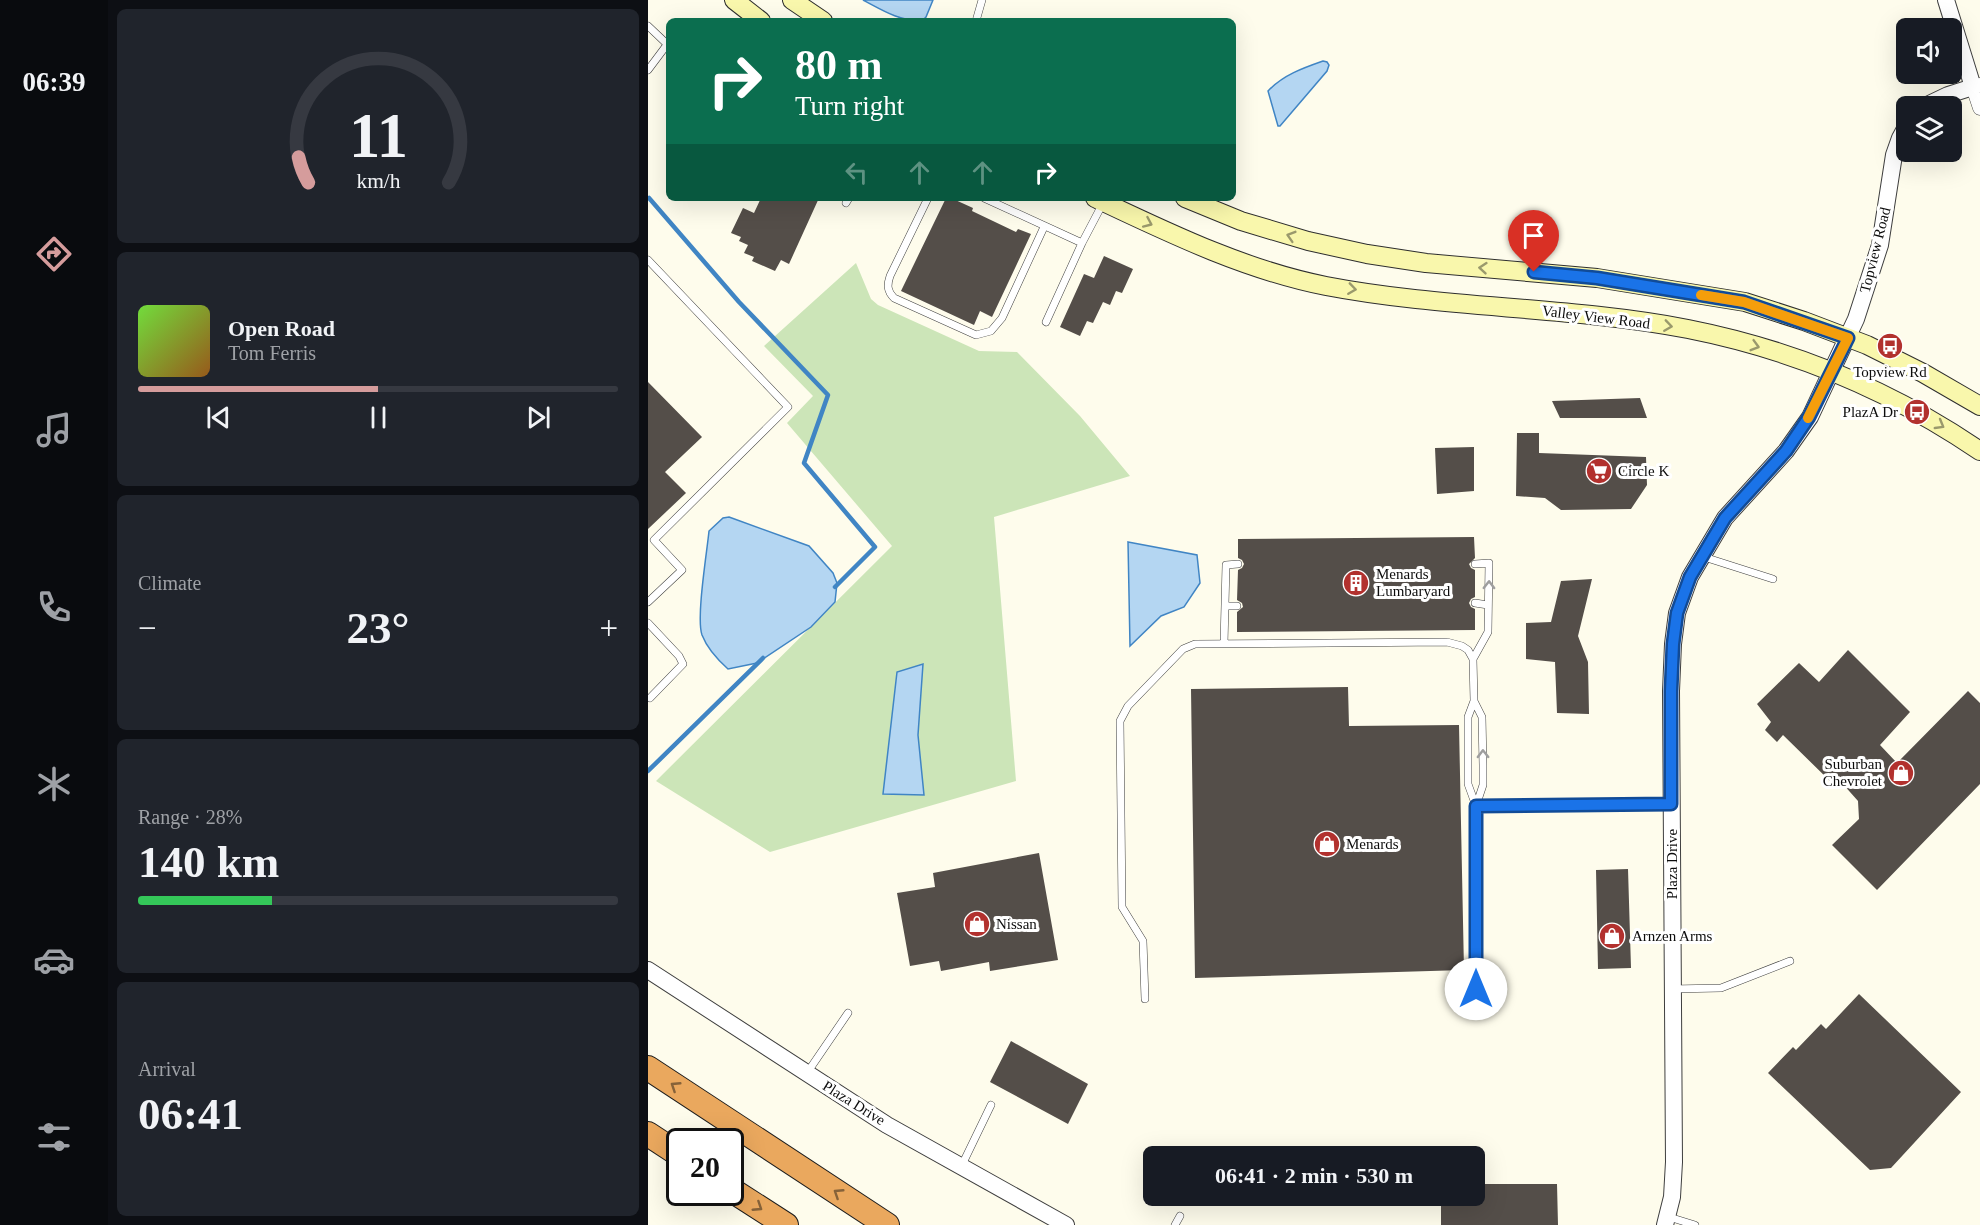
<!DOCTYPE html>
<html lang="en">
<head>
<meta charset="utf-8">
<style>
  :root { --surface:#171b24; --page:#20242c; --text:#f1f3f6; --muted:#9ea1a6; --line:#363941; --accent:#d59c9c }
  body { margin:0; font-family:Georgia,serif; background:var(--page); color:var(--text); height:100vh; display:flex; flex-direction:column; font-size:22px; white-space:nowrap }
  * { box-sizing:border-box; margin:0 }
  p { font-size:20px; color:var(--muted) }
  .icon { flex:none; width:33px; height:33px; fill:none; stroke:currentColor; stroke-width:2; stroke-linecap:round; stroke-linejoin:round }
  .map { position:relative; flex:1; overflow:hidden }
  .sheet { display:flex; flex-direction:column; gap:9px; padding:9px; background:#0d0f14; width:540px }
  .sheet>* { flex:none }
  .top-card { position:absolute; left:18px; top:18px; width:570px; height:183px; border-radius:9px; box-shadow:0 6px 24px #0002; background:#0b6e4f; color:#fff; overflow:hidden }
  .controls { position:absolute; left:1248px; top:18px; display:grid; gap:12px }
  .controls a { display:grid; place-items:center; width:66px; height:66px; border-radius:9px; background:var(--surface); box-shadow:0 6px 24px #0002; font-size:30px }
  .speed { position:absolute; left:18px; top:1128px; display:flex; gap:12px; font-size:30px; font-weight:700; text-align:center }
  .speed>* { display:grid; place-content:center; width:78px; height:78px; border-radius:50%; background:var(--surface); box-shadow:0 6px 24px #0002; line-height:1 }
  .speed .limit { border:3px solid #111; border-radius:9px; background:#fff; color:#111 }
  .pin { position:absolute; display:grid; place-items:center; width:51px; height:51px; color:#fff; margin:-62px -26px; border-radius:50% 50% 50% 0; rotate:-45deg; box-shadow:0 0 6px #0007 }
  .pin .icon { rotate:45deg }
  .me { position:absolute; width:66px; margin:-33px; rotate:0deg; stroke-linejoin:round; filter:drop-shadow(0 0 4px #0008) }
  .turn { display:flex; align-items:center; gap:21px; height:126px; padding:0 30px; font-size:27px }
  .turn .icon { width:78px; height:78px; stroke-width:2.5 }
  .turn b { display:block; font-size:42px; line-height:51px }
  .lanes { display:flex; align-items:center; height:57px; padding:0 30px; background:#0003; justify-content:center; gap:30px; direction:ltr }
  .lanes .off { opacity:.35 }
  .big { font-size:45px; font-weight:600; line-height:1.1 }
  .sheet .widget { flex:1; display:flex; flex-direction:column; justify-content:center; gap:9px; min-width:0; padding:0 21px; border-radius:9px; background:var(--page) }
  .sheet .dial { align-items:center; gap:0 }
  .dial svg { height:156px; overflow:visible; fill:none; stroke:var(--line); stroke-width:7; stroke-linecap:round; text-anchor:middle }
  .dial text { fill:var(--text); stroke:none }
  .song { display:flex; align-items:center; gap:18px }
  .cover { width:72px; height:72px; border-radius:9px; background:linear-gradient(135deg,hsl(100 70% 55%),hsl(30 70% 35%)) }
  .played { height:6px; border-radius:3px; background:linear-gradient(90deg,var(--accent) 50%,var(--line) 50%) }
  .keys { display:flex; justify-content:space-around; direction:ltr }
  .heat { display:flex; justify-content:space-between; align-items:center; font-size:33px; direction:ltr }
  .charge { height:9px; border-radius:4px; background:linear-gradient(90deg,#34c759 28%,var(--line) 0) }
  .trip { position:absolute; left:495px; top:1146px; width:342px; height:60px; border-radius:9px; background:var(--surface); box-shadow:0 6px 24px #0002; font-weight:600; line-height:60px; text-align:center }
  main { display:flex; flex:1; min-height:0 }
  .tab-bar { display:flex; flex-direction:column; width:108px; justify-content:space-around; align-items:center; background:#090b0e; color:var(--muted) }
  .tab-bar .icon { width:42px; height:42px }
  .tab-bar .active { color:var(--accent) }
  .tab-bar b { font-size:27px; color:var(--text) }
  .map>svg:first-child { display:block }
  .green { fill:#cce5b8 }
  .water { fill:#b4d6f2; stroke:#4085c4; stroke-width:1.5 }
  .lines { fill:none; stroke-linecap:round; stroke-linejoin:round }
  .stream { stroke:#4085c4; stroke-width:4.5 }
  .building { fill:#544e49 }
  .service-casing { stroke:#3f3f3f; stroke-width:8 }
  .minor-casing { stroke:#3f3f3f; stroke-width:15 }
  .tertiary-casing { stroke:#3f3f3f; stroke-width:18 }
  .secondary-casing { stroke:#2e2e2e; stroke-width:20 }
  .motorway-casing { stroke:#1d1d1d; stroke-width:26 }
  .service { stroke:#fff; stroke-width:7 }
  .minor { stroke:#fff; stroke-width:14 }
  .tertiary { stroke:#fff; stroke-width:16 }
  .secondary { stroke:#f9f7ac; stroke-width:18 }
  .motorway { stroke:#eaa85e; stroke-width:24 }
  .oneway { stroke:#9a996c }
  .oneway2 { stroke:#9e9e9e }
  .oneway3 { stroke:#866239 }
  .route-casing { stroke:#114b97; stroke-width:15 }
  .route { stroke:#1a73e8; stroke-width:10 }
  .slow { stroke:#f59e0b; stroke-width:10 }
  .labels { text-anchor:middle; stroke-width:6; stroke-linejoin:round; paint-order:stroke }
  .street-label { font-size:15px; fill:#0c0c0c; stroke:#fff }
  .poi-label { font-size:15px; fill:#0c0c0c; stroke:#fff; text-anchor:start }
</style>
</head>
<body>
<main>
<nav class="tab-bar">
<b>06:39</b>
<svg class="icon active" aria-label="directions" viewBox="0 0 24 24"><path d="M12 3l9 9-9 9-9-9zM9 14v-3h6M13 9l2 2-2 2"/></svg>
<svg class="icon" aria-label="music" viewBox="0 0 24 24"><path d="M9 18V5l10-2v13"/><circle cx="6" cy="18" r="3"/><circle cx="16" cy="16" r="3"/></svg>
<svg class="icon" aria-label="phone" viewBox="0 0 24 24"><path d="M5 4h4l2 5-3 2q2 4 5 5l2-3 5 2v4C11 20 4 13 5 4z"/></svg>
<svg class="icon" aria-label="climate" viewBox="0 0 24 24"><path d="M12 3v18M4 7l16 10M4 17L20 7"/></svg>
<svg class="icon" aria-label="car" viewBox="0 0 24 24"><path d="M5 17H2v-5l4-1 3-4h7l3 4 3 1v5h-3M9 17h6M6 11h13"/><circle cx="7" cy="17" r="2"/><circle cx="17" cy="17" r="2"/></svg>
<svg class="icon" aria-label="filters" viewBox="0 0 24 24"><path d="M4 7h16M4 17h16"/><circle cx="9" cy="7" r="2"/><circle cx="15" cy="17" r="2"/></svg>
</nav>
<section class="sheet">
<div class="widget dial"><svg viewBox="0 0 100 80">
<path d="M14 69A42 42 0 1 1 86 69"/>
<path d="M14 69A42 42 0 0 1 9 56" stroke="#d59c9c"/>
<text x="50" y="56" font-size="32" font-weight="700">11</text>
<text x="50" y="72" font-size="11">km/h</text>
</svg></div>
<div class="widget">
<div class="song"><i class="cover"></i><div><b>Open Road</b><p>Tom Ferris</p></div></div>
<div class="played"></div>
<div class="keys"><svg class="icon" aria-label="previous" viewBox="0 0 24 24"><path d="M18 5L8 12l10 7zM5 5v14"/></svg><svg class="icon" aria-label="pause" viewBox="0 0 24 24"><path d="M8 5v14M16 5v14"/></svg><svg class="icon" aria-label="next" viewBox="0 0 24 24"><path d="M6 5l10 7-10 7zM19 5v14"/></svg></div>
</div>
<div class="widget"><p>Climate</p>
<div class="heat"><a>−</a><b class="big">23°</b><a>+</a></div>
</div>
<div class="widget"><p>Range · 28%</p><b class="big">140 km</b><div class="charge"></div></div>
<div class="widget"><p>Arrival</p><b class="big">06:41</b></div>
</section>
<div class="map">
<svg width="1332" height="1225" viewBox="0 0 1332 1225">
  <rect width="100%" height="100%" fill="#fefcec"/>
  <path class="green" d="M208 263 223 299 230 305 331 351 369 352 432 416 482 476 346 517 368 781 122 852 8 781 244 546 139 423 165 396 116 346Z"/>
  <path class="water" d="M215 0H285L278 17 274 21C251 21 234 10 215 0Z
    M675 61 679 62 681 65 679 71 632 126H630L620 91C635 75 655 68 675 61Z
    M81 517 161 546 185 573 189 583 187 602 163 627 109 663 80 669C70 660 59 648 54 635 48 618 59 552 61 531L75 518Z
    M480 542 549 555 552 583 536 607 513 616 482 646Z
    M275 664 270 735 276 795 235 794 249 672Z"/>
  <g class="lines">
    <path class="stream" d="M1 198 91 302 180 395 156 463 227 547 187 587
      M0 771 115 658"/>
  </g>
  <path class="building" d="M113 198H171L141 264 133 260 127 271 104 261 106 257 96 253 100 245 91 241 93 237 83 233 95 208 106 213Z
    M298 198H303L325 208 324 211 368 232 370 229 383 234 344 317 332 311 326 325 253 291Z
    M456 256 485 269 474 293 468 291 462 305 455 302 445 323 439 321 432 336 412 327 436 274 446 278Z
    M0 382 54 437 17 472 38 493 0 529Z
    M992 398 999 418H912L904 401Z
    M869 433H891V453L998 457 999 485 983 509 913 510 897 498 868 496Z
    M826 447V491L789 494 787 448Z
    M826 537 827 558 821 564 823 568 827 570V597L823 599 821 603 823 607 827 609V630L589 632V612L595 607 594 603 589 600 590 570 594 568 596 564 594 560 590 558V539Z
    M944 579 930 636 940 662 941 714 909 713 907 662 878 659V623L903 622 913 581Z
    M1200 650 1262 712 1232 745 1249 763 1320 691 1332 703V784L1229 890 1184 845 1211 819 1210 801 1194 783 1186 785 1135 735 1129 742 1117 730 1123 722 1109 704 1151 663 1171 682Z
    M700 687 701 726 811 725 816 970 547 978 543 689Z
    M391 853 410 960 342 971 341 962 293 971 291 961 262 966 249 893 287 887 285 873Z
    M980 869 983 968 950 969 948 870Z
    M1211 994 1313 1092 1243 1168 1222 1170 1120 1073 1145 1047 1148 1050 1173 1024 1178 1029Z
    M363 1041 440 1084 420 1124 342 1082Z
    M826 1184H909L910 1225H793V1196H826Z"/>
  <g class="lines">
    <g class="service-casing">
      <path id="service" d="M328 21 334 0
        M0 26 19 44
        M0 70 21 42
        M280 198 242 276C239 285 239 291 246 298L328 335 343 331 354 318 396 227
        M336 198 434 243 455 203
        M198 203 201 198
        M0 260 140 407 6 540 34 570 0 602
        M398 322 434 243
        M1056 557 1125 579
        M827 603 840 605
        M577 606H589
        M0 623 31 656 35 664 2 698
        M576 644 578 565 590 564
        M825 659 840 632 841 563 827 564
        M826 701 834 717 835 765V785L828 806
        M828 806 1023 804
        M1024 989 1073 988 1142 961
        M497 999 495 941 474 907 472 721 480 706 535 649 547 644 799 642 814 646 820 650 825 659 826 701 820 717V784L828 806V989
        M159 1073 200 1013
        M314 1165 343 1105
        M1021 1217 1047 1225
        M527 1225 532 1216"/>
    </g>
    <g class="minor-casing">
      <path id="minor" d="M1332 85 1325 87 1332 108"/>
    </g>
    <g class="tertiary-casing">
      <path id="tertiary" d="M1277 106 1300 95 1325 87 1298 0
        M0 970 239 1125 418 1225
        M1017 1225 1024 1197 1026 1162 1023 691 1025 644 1029 613 1042 577 1077 518 1138 451 1162 417 1208 319 1232 245 1246 155 1252 138 1258 127"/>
    </g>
    <g class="secondary-casing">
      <path id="secondary" d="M86 0 113 21
        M144 0 175 21
        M447 198C521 233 597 270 678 286 798 309 921 306 1040 329 1146 350 1244 391 1332 451
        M537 198 593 221 660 241 719 254 778 263 949 278 1097 302 1156 321 1219 345 1275 373 1332 406"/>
    </g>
    <g class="motorway-casing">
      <path id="motorway" d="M0 1068 239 1225
        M0 1134 32 1155
        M82 1189 138 1225"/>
    </g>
    <use href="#service" class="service"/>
    <use href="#minor" class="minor"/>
    <use href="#tertiary" class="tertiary"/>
    <use href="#secondary" class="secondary"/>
    <use href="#motorway" class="motorway"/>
  </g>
  <defs><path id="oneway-chevron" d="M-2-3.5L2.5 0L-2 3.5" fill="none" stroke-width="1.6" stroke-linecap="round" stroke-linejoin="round" transform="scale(1.5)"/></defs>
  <g class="oneway">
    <use href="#oneway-chevron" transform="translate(500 223) rotate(24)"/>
    <use href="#oneway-chevron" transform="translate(643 236) rotate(-163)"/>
    <use href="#oneway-chevron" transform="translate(835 268) rotate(-175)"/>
    <use href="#oneway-chevron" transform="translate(704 289) rotate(8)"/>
    <use href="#oneway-chevron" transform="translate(1020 326) rotate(8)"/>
    <use href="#oneway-chevron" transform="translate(1107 346) rotate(16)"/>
    <use href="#oneway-chevron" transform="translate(1292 425) rotate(30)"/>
  </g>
  <g class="oneway2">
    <use href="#oneway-chevron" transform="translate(841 585) rotate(-89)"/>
    <use href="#oneway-chevron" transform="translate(835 754) rotate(-91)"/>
  </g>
  <g class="oneway3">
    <use href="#oneway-chevron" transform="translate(27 1086) rotate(-147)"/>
    <use href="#oneway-chevron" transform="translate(190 1193) rotate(-147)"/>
    <use href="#oneway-chevron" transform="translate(110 1207) rotate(33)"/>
  </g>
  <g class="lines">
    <g class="route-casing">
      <path id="route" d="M828 989V806L1023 804V691L1025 644 1029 613 1042 577 1077 518 1138 451 1161 417 1200 338 1096 302 949 278 886 272"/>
    </g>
    <use href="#route" class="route"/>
    <path class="slow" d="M1053 295 1096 302 1200 338 1160 418"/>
  </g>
  <defs>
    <g id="bus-disc" transform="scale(1.35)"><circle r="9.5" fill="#b2312e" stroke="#fff"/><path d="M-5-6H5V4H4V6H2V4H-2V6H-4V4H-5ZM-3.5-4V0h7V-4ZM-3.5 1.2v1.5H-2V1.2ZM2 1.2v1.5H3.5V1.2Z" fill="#fff"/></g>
    <g id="supermarket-disc" transform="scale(1.35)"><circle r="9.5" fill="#b2312e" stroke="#fff"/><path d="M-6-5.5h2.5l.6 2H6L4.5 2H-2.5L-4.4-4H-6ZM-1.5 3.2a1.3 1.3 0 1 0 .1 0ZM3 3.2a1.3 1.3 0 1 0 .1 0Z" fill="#fff"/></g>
    <g id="building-disc" transform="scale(1.35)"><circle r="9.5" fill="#b2312e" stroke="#fff"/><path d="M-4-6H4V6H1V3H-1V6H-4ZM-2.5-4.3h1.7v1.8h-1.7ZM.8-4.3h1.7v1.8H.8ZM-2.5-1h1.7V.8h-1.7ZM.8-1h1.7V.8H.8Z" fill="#fff"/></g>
    <g id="shop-disc" transform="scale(1.35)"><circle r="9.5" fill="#b2312e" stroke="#fff"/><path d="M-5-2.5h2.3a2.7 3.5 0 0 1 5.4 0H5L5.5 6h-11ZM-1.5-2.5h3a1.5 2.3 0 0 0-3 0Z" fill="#fff"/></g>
  </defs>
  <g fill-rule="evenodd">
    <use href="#bus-disc" x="1242" y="346"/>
    <use href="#bus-disc" x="1269" y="412"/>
    <use href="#supermarket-disc" x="951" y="471"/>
    <use href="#building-disc" x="708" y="583"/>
    <use href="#shop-disc" x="1253" y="773"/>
    <use href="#shop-disc" x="679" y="844"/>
    <use href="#shop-disc" x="329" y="924"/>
    <use href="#shop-disc" x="964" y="936"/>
  </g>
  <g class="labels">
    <g class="street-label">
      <text transform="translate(1227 250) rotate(-76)" y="5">Topview Road</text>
      <text transform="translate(948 317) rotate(7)" y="5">Valley View Road</text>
      <text transform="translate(1024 864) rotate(-90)" y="5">Plaza Drive</text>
      <text transform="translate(206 1103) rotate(32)" y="5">Plaza Drive</text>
    </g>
    <g class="poi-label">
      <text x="1242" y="377" text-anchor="middle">Topview Rd</text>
      <text x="1250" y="417" text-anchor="end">PlazA Dr</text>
      <text x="970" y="476">Circle K</text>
      <text x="728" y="579">Menards<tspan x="728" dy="17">Lumbaryard</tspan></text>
      <text x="1234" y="769" text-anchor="end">Suburban<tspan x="1234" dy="17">Chevrolet</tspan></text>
      <text x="698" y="849">Menards</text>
      <text x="348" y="929">Nissan</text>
      <text x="984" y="941">Arnzen Arms</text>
    </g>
  </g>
</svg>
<div class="controls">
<a><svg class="icon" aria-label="sound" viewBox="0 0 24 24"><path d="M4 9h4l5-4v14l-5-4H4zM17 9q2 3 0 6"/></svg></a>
<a><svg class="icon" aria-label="layers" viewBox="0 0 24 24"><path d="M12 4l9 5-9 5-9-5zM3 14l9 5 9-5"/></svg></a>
</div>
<div class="speed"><div class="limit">20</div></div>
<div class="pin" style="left:886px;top:272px;background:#d93025"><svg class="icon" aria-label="arrive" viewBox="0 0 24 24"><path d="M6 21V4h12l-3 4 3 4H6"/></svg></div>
<svg class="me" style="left:828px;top:989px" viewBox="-20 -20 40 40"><circle r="19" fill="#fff"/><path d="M0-13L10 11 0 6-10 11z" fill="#1a73e8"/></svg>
<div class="trip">06:41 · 2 min · 530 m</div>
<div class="top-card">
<div class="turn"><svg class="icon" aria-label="right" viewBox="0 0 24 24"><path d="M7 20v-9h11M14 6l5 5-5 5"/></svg><div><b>80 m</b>Turn right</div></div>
<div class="lanes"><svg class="icon off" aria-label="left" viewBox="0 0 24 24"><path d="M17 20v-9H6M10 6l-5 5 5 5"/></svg><svg class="icon off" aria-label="ahead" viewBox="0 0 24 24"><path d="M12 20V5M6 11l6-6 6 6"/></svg><svg class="icon off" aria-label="ahead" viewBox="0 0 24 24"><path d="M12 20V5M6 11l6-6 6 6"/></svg><svg class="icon" aria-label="right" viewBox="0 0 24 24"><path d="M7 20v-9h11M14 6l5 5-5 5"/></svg></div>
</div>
</div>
</main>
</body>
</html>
